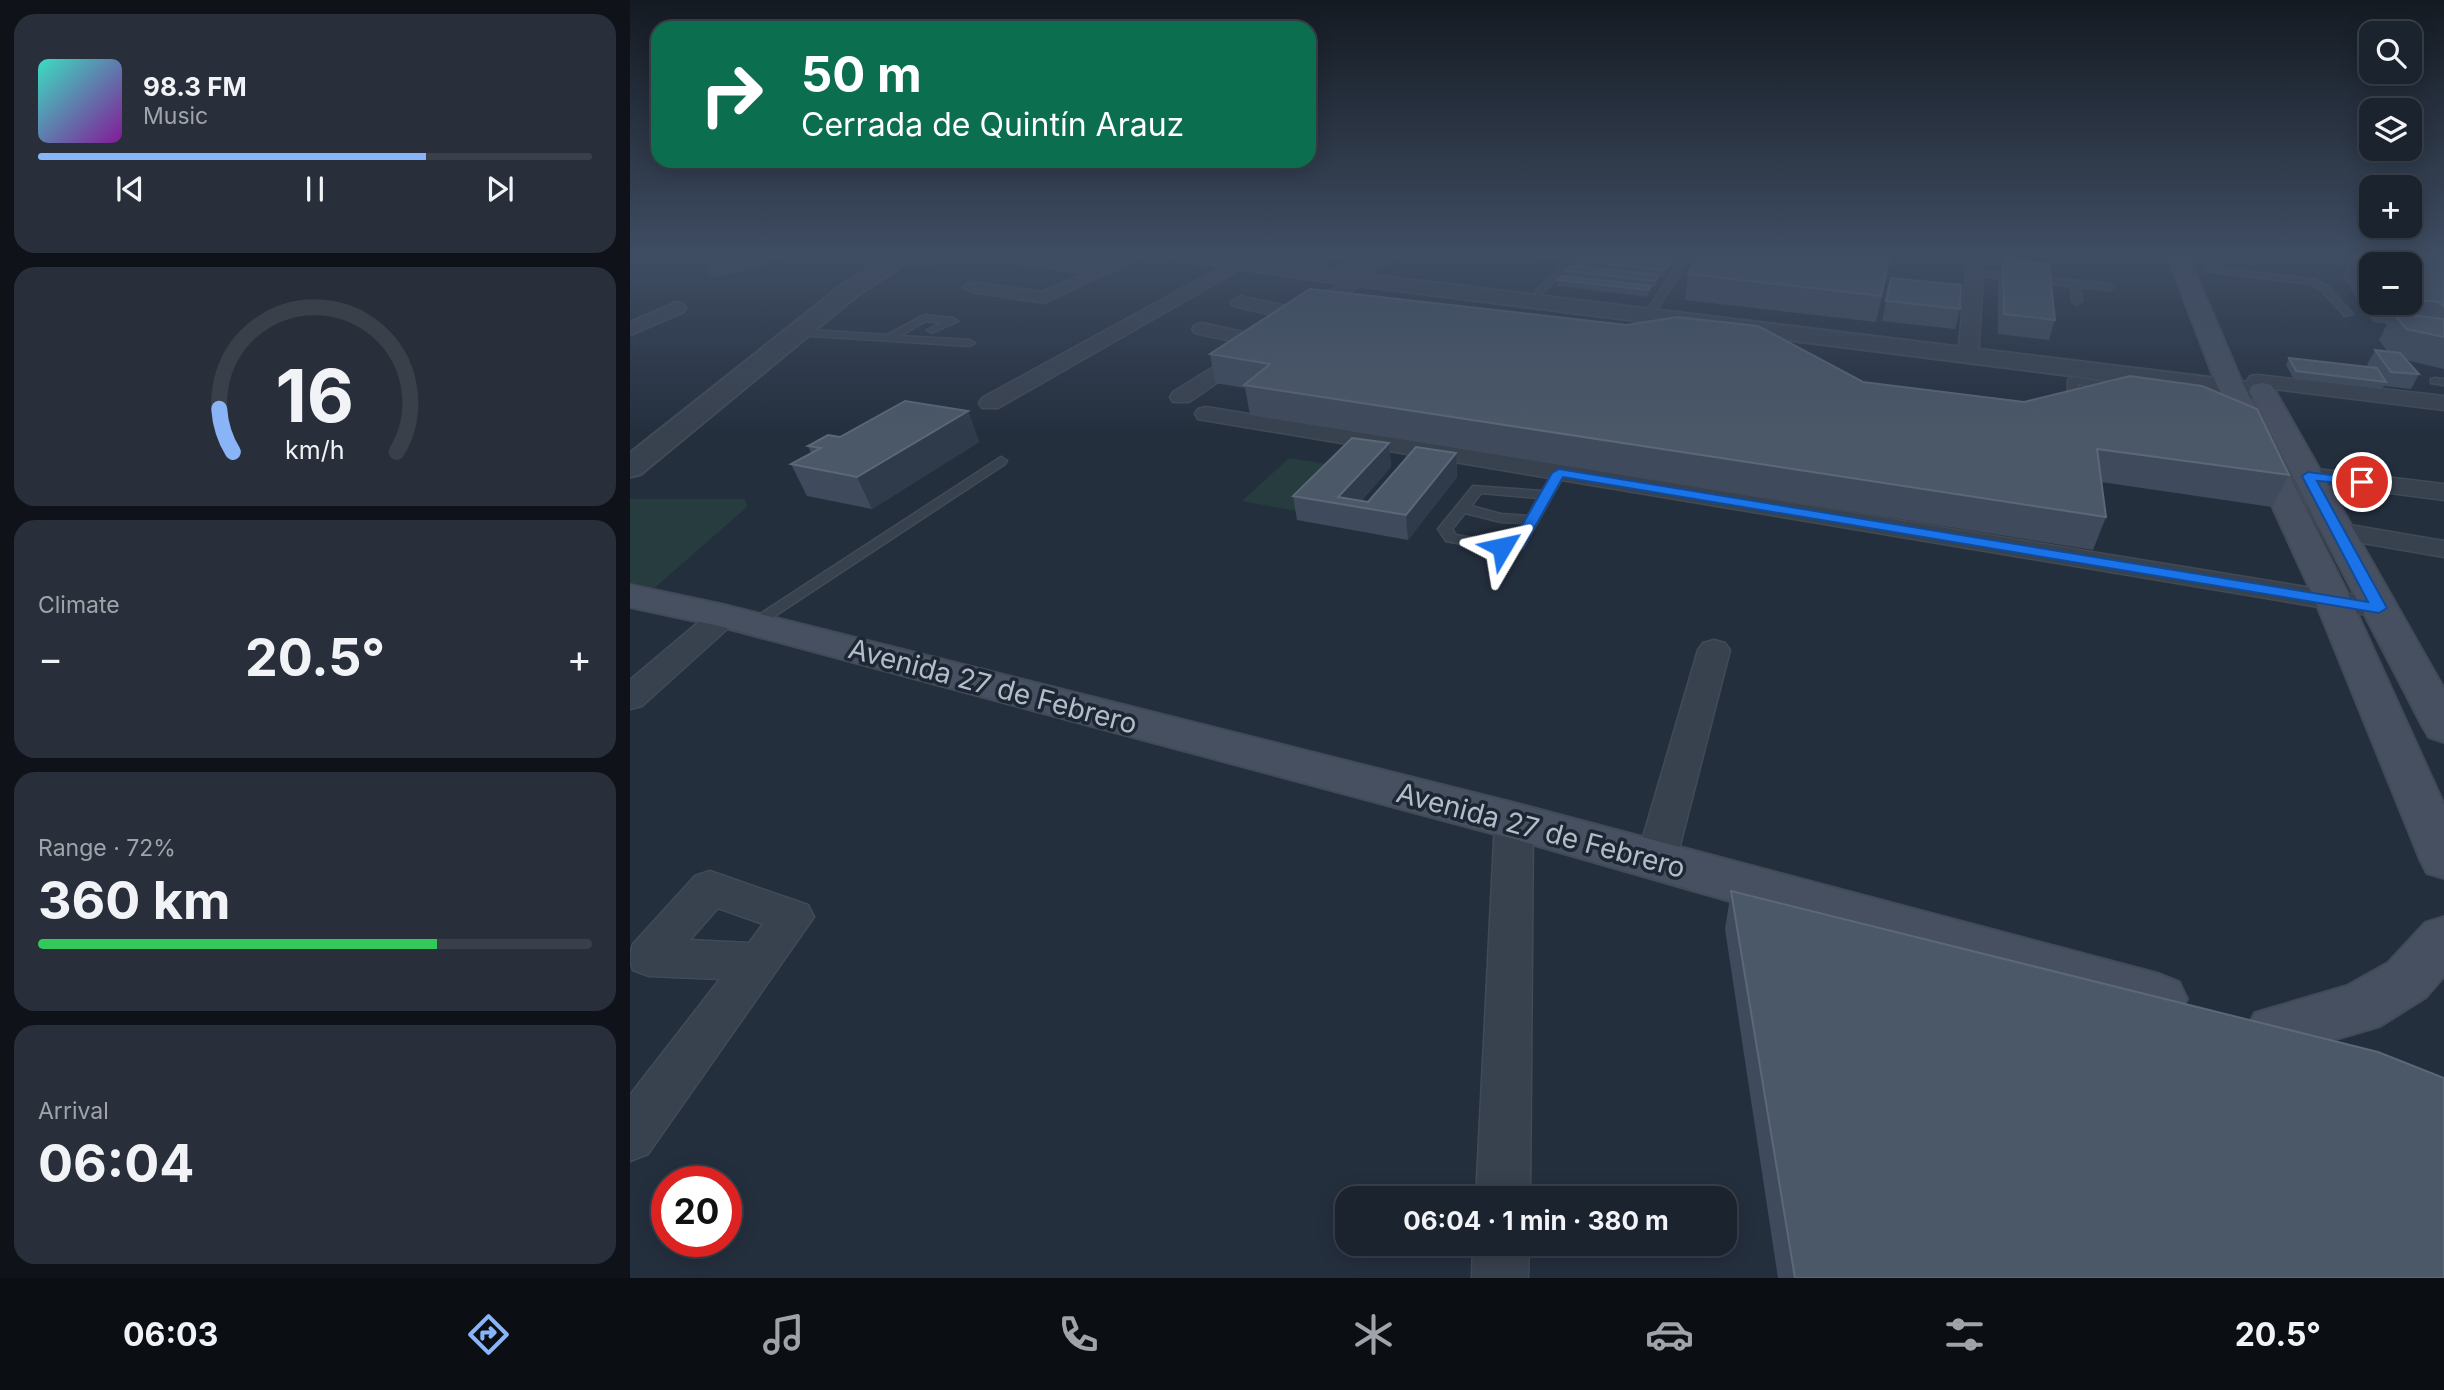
<!DOCTYPE html>
<html lang="en">
<head>
<meta charset="utf-8">
<style>
  :root { --surface:#1b232e; --page:#282f3a; --text:#f1f3f6; --muted:#a0a4aa; --line:#39404a; --accent:#8ab4f8 }
  body { margin:0; font-family:Inter,sans-serif; background:var(--page); color:var(--text); height:100vh; display:flex; flex-direction:column; font-size:26px; white-space:nowrap }
  * { box-sizing:border-box; margin:0 }
  p { font-size:23px; color:var(--muted) }
  .icon { flex:none; width:38px; height:38px; fill:none; stroke:currentColor; stroke-width:2; stroke-linecap:round; stroke-linejoin:round }
  .map { position:relative; flex:1; overflow:hidden }
  .side { display:flex; flex-direction:column; gap:14px; padding:14px; background:#0f1319; width:630px }
  .side>* { flex:none }
  .banner { position:absolute; left:21px; top:21px; width:665px; height:147px; border-radius:21px; box-shadow:0 4px 18px #0003,0 0 0 2px var(--line); background:#0b6e4f; color:#fff; overflow:hidden }
  .fabs { position:absolute; left:1729px; top:21px; display:grid; gap:14px }
  .fabs a { display:grid; place-items:center; width:63px; height:63px; border-radius:14px; background:var(--surface); box-shadow:0 4px 18px #0003,0 0 0 2px var(--line); font-size:35px }
  .speed { position:absolute; left:21px; top:1166px; display:flex; gap:14px; font-size:35px; font-weight:700; text-align:center }
  .speed>* { display:grid; place-content:center; width:91px; height:91px; border-radius:50%; background:var(--surface); box-shadow:0 4px 18px #0003,0 0 0 2px var(--line); line-height:1 }
  .speed .limit { border:10px solid #d22; background:#fff; color:#111 }
  .pin { position:absolute; display:grid; place-items:center; width:60px; height:60px; color:#fff; margin:-30px; border:4px solid #fff; border-radius:50%; box-shadow:0 2px 7px #0007 }
  .me { position:absolute; width:77px; margin:-38px; rotate:54deg; stroke-linejoin:round; filter:drop-shadow(0 0 5px #0008) }
  .turn { display:flex; align-items:center; gap:24px; height:147px; padding:0 35px; font-size:32px }
  .turn .icon { width:91px; height:91px; stroke-width:2.5 }
  .turn b { display:block; font-size:49px; line-height:60px }
  .big { font-size:52px; font-weight:700; line-height:1.1 }
  .side .tile { flex:1; display:flex; flex-direction:column; justify-content:center; gap:10px; min-width:0; padding:0 24px; border-radius:21px; background:var(--page) }
  .side .dial { align-items:center; gap:0 }
  .dial svg { height:182px; overflow:visible; fill:none; stroke:var(--line); stroke-width:7; stroke-linecap:round; text-anchor:middle }
  .dial text { fill:var(--text); stroke:none }
  .song { display:flex; align-items:center; gap:21px }
  .cover { width:84px; height:84px; border-radius:10px; background:linear-gradient(135deg,hsl(170 70% 55%),hsl(290 70% 35%)) }
  .played { height:7px; border-radius:4px; background:linear-gradient(90deg,var(--accent) 70%,var(--line) 70%) }
  .keys { display:flex; justify-content:space-around; direction:ltr }
  .heat { display:flex; justify-content:space-between; align-items:center; font-size:38px; direction:ltr }
  .charge { height:10px; border-radius:5px; background:linear-gradient(90deg,#34c759 72%,var(--line) 0) }
  .trip { position:absolute; left:705px; top:1186px; width:402px; height:70px; border-radius:21px; background:var(--surface); box-shadow:0 4px 18px #0003,0 0 0 2px var(--line); font-weight:700; line-height:70px; text-align:center }
  .tab-bar { display:flex; height:112px; justify-content:space-around; align-items:center; background:#0b0e12; color:var(--muted) }
  .tab-bar .icon { width:49px; height:49px }
  .tab-bar .current { color:var(--accent) }
  .tab-bar b { font-size:32px; color:var(--text) }
  main { display:flex; flex:1; min-height:0 }
  .map>svg:first-child { display:block }
  .green { fill:#263c3f }
  .lines { fill:none; stroke-linecap:round; stroke-linejoin:round }
  .service-casing { stroke:#414a57; stroke-width:3 }
  .minor-casing { stroke:#414a57; stroke-width:3 }
  .tertiary-casing { stroke:#414a57; stroke-width:4 }
  .secondary-casing { stroke:#414a57; stroke-width:4 }
  .service { fill:#38414e; fill-rule:evenodd }
  .minor { fill:#38414e; fill-rule:evenodd }
  .tertiary { fill:#38414e; fill-rule:evenodd }
  .secondary { fill:#465061; fill-rule:evenodd }
  .wall { fill:#3f4b5c; fill-rule:evenodd }
  .shaded-wall { fill:#2f3b4b }
  .building { fill:#4b5868; stroke:#5c6777; stroke-width:2 }
  .route { fill:#1a73e8; stroke:#114b97; stroke-width:2 }
  .labels { text-anchor:middle; stroke-width:7; stroke-linejoin:round; paint-order:stroke }
  .near-street-label { font-size:28px; fill:#b4bcc9; stroke:#1d2633 }
</style>
</head>
<body>
<main>
<section class="side">
<div class="tile">
<div class="song"><i class="cover"></i><div><b>98.3 FM</b><p>Music</p></div></div>
<div class="played"></div>
<div class="keys"><svg class="icon" aria-label="previous" viewBox="0 0 24 24"><path d="M18 5L8 12l10 7zM5 5v14"/></svg><svg class="icon" aria-label="pause" viewBox="0 0 24 24"><path d="M8 5v14M16 5v14"/></svg><svg class="icon" aria-label="next" viewBox="0 0 24 24"><path d="M6 5l10 7-10 7zM19 5v14"/></svg></div>
</div>
<div class="tile dial"><svg viewBox="0 0 100 80">
<path d="M14 69A42 42 0 1 1 86 69"/>
<path d="M14 69A42 42 0 0 1 8 50" stroke="#8ab4f8"/>
<text x="50" y="56" font-size="32" font-weight="700">16</text>
<text x="50" y="72" font-size="11">km/h</text>
</svg></div>
<div class="tile"><p>Climate</p>
<div class="heat"><a>−</a><b class="big">20.5°</b><a>+</a></div>
</div>
<div class="tile"><p>Range · 72%</p><b class="big">360 km</b><div class="charge"></div></div>
<div class="tile"><p>Arrival</p><b class="big">06:04</b></div>
</section>
<div class="map">
<svg width="1814" height="1278" viewBox="0 0 1814 1278">
  <rect width="100%" height="100%" fill="#242f3e"/>
  <path class="green" d="M659 458 711 466 666 511 612 501Z
    M0 499H115L117 507 13 598 0 596Z"/>
  <g class="lines">
    <g class="service-casing">
      <path id="service" d="M651 254H661L650 262H644V258Z
        M691 254H712L708 256Z
        M907 254H952L909 296 906 295V291L938 260Z
        M1055 254H1063L1021 318H1015L1013 316Z
        M1577 266 1686 280 1696 285 1723 314 1715 316 1690 289 1681 284 1574 271 1573 269Z
        M1345 270 1480 284 1484 287 1480 290 1450 287 1452 301 1447 304 1442 301 1441 286 1342 275V271Z
        M294 315 323 318 328 321 302 333 297 330 311 323 296 321 270 336 340 340 345 343 340 346 166 335 161 332 166 329 257 335Z
        M1443 377 1490 384 1495 387 1490 390 1448 384 1449 405 1453 408 1443 411 1437 408 1438 380Z
        M1805 378 1814 379V385L1801 383V379Z
        M371 457 377 461 375 464 128 627H118L115 624Z
        M929 469 935 473 893 548 872 551 821 542 816 541 808 529 843 486 912 491 925 470ZM851 493 908 498 898 516 871 514 841 506ZM835 513 871 522 894 523 883 541 872 543 826 535 822 529Z"/>
    </g>
    <g class="minor-casing">
      <path id="minor" d="M123 254H149L147 258 87 276 78 271 81 267Z
        M267 254H401L471 266 496 254H518L414 303 342 292 333 287 342 282 412 292 454 273 387 262 272 263 264 258Z
        M1338 254H1354L1349 346 1346 350H1332L1329 346Z
        M608 258 616 263 614 267 368 408H352L349 403 352 398Z
        M726 275 735 280 732 284 681 319 672 322 603 306 601 302 610 296 670 309Z
        M47 302 54 304 56 308 54 312 0 335V322Z
        M572 323 640 338 643 342 640 346 627 347 630 351 627 355 559 402H543L540 397 543 392 619 345 565 333 562 329 565 325Z
        M1628 375 1814 396V410L1620 386 1617 381 1620 376Z
        M576 407 1749 599 1760 602 1764 608 1760 614 1749 617 568 419 565 414 568 409Z
        M1678 468 1814 484V500L1669 481 1665 476 1669 471Z
        M1708 523 1814 541V557L1698 537 1694 531 1698 525Z
        M94 607 105 610 109 616 105 622 12 706 0 709V680L83 610Z
        M1084 640 1095 643 1100 650 1046 861 1040 872 1026 877 1012 872 1006 861 1068 650 1073 643Z
        M884 806 898 811 903 821 900 1199H846L865 821 870 811Z
        M80 871 178 905 184 917 18 1154 0 1161V1095L90 979 19 976 3 970C0 961 0 953 3 944L65 876ZM88 908 133 924 119 943 60 940Z
        M843 1244H899L898 1278H842Z"/>
    </g>
    <g class="tertiary-casing">
      <path id="tertiary" d="M265 254H290L229 294 11 474 0 477V453L213 284Z
        M538 254H593L705 270 741 254H769L766 258 733 274 1633 384 1642 386 1646 392 1642 398 1633 400 708 283 548 260Z"/>
    </g>
    <g class="secondary-casing">
      <path id="secondary" d="M1537 254H1557L1610 378 1721 600 1814 805V878L1797 873 1790 859 1685 600 1584 378Z
        M1632 383 1641 385 1645 391 1814 689V742L1799 737 1793 727 1619 391 1623 385Z
        M0 585 94 605 884 803 1529 974 1549 982 1557 999 1549 1016 1529 1024 884 839 89 626 0 607Z
        M1814 917V976L1796 997 1750 1026 1645 1057 1625 1049 1616 1031 1625 1013 1717 986 1758 963 1795 923Z"/>
    </g>
    <use href="#service" class="service"/>
    <use href="#minor" class="minor"/>
    <use href="#tertiary" class="tertiary"/>
    <use href="#secondary" class="secondary"/>
  </g>
  <path class="wall" d="M955 254H1028L1044 262 1041 267H1038L1037 272 1034 277 1029 276 1028 281 1025 287H1021V292L1018 297 928 286V280L936 276V271L946 266V261L955 257Z
    M1261 254 1246 322 1055 300 1058 274Z
    M1723 254H1814V369L1776 360 1789 374 1781 389 1754 386 1752 389 1663 378 1656 365 1659 358 1739 367 1737 365 1745 350 1758 352 1749 340 1757 324 1743 322 1712 276ZM1741 264H1780V303H1741Z
    M1373 259 1425 320 1419 340 1368 334V278Z
    M1261 278 1330 309 1325 329 1252 321Z
    M580 354 1233 382 1659 475 1642 507 1471 482 1476 517 1463 550 620 415 615 388 585 383Z
    M338 411 349 442 242 509 177 496 161 464 181 453 178 446 210 437Z
    M759 443 761 467 731 501 738 502 826 453 827 477 778 540 667 520 663 496Z
    M1101 891 1814 1278H1148L1095 929Z"/>
  <path class="shaded-wall" d="M1045 256 1044 262 1041 267V261Z
    M1038 265 1037 272 1034 277V270Z
    M1029 275 1028 281 1025 287V281Z
    M1021 286V292L1018 297V290Z
    M338 411 349 442 242 509 227 477Z
    M759 443 761 467 726 506 708 497Z
    M826 453 827 477 778 540 776 515Z"/>
  <path class="building" d="M985 254H1028L1045 256 1041 261Z
    M1071 254H1260L1251 296 1058 274Z
    M1726 254H1751L1782 257 1780 254H1814V307L1809 302 1780 299V264H1741V276Z
    M950 256 1038 265 1034 270 946 261Z
    M1373 259 1419 264 1425 320 1374 314Z
    M942 266 1029 275 1025 281 936 271Z
    M932 276 1021 286 1018 290 928 280Z
    M1261 278 1331 285 1330 309 1256 301Z
    M680 289 997 325 1047 317 1128 326 1233 382 1394 402 1500 376 1572 386 1627 409 1659 475 1467 449 1476 517 614 385 640 364 580 354Z
    M1763 313 1814 319V337L1776 329Z
    M1745 350 1770 353 1789 374 1761 372Z
    M1659 358 1747 368 1756 382 1666 371Z
    M275 401 338 411 227 477 161 464 191 448 178 446 198 435 210 437Z
    M722 438 759 443 708 497 738 502 786 447 826 453 776 515 663 496Z
    M1101 891 1748 1052 1814 1078V1278H1165Z"/>
  <linearGradient id="sky" x2="0" y2="1"><stop stop-color="#141a22"/><stop offset="0.59" stop-color="#3f4d63"/><stop offset="1" stop-color="#3f4d63" stop-opacity="0"/></linearGradient>
  <rect width="1814" height="433" fill="url(#sky)"/>
  <path class="route" d="M929 469 1738 602 1672 476 1678 472 1732 479 1737 480V485L1687 481 1757 608 1749 613 933 477 893 548 867 550V544L883 541 922 473Z"/>
  <g class="labels">
    <g class="near-street-label">
      <text transform="translate(363 686) rotate(15)" y="10">Avenida 27 de Febrero</text>
      <text transform="translate(911 830) rotate(15)" y="10">Avenida 27 de Febrero</text>
    </g>
  </g>
</svg>
<div class="fabs">
<a><svg class="icon" aria-label="search" viewBox="0 0 24 24"><circle cx="10" cy="10" r="6"/><path d="M15 15l6 6"/></svg></a>
<a><svg class="icon" aria-label="layers" viewBox="0 0 24 24"><path d="M12 4l9 5-9 5-9-5zM3 14l9 5 9-5"/></svg></a>
<a>+</a>
<a>−</a>
</div>
<div class="speed"><div class="limit">20</div></div>
<div class="pin" style="left:1732px;top:482px;background:#d93025"><svg class="icon" aria-label="arrive" viewBox="0 0 24 24"><path d="M6 21V4h12l-3 4 3 4H6"/></svg></div>
<svg class="me" style="left:872px;top:547px" viewBox="-20 -20 40 40"><path d="M0-17L14 15 0 8-14 15z" fill="#1a73e8" stroke="#fff" stroke-width="4"/></svg>
<div class="trip">06:04 · 1 min · 380 m</div>
<div class="banner">
<div class="turn"><svg class="icon" aria-label="right" viewBox="0 0 24 24"><path d="M7 20v-9h11M14 6l5 5-5 5"/></svg><div><b>50 m</b>Cerrada de Quintín Arauz</div></div>
</div>
</div>
</main>
<nav class="tab-bar">
<b>06:03</b>
<svg class="icon current" aria-label="directions" viewBox="0 0 24 24"><path d="M12 3l9 9-9 9-9-9zM9 14v-3h6M13 9l2 2-2 2"/></svg>
<svg class="icon" aria-label="music" viewBox="0 0 24 24"><path d="M9 18V5l10-2v13"/><circle cx="6" cy="18" r="3"/><circle cx="16" cy="16" r="3"/></svg>
<svg class="icon" aria-label="phone" viewBox="0 0 24 24"><path d="M5 4h4l2 5-3 2q2 4 5 5l2-3 5 2v4C11 20 4 13 5 4z"/></svg>
<svg class="icon" aria-label="climate" viewBox="0 0 24 24"><path d="M12 3v18M4 7l16 10M4 17L20 7"/></svg>
<svg class="icon" aria-label="car" viewBox="0 0 24 24"><path d="M5 17H2v-5l4-1 3-4h7l3 4 3 1v5h-3M9 17h6M6 11h13"/><circle cx="7" cy="17" r="2"/><circle cx="17" cy="17" r="2"/></svg>
<svg class="icon" aria-label="filters" viewBox="0 0 24 24"><path d="M4 7h16M4 17h16"/><circle cx="9" cy="7" r="2"/><circle cx="15" cy="17" r="2"/></svg>
<b>20.5°</b>
</nav>
</body>
</html>
